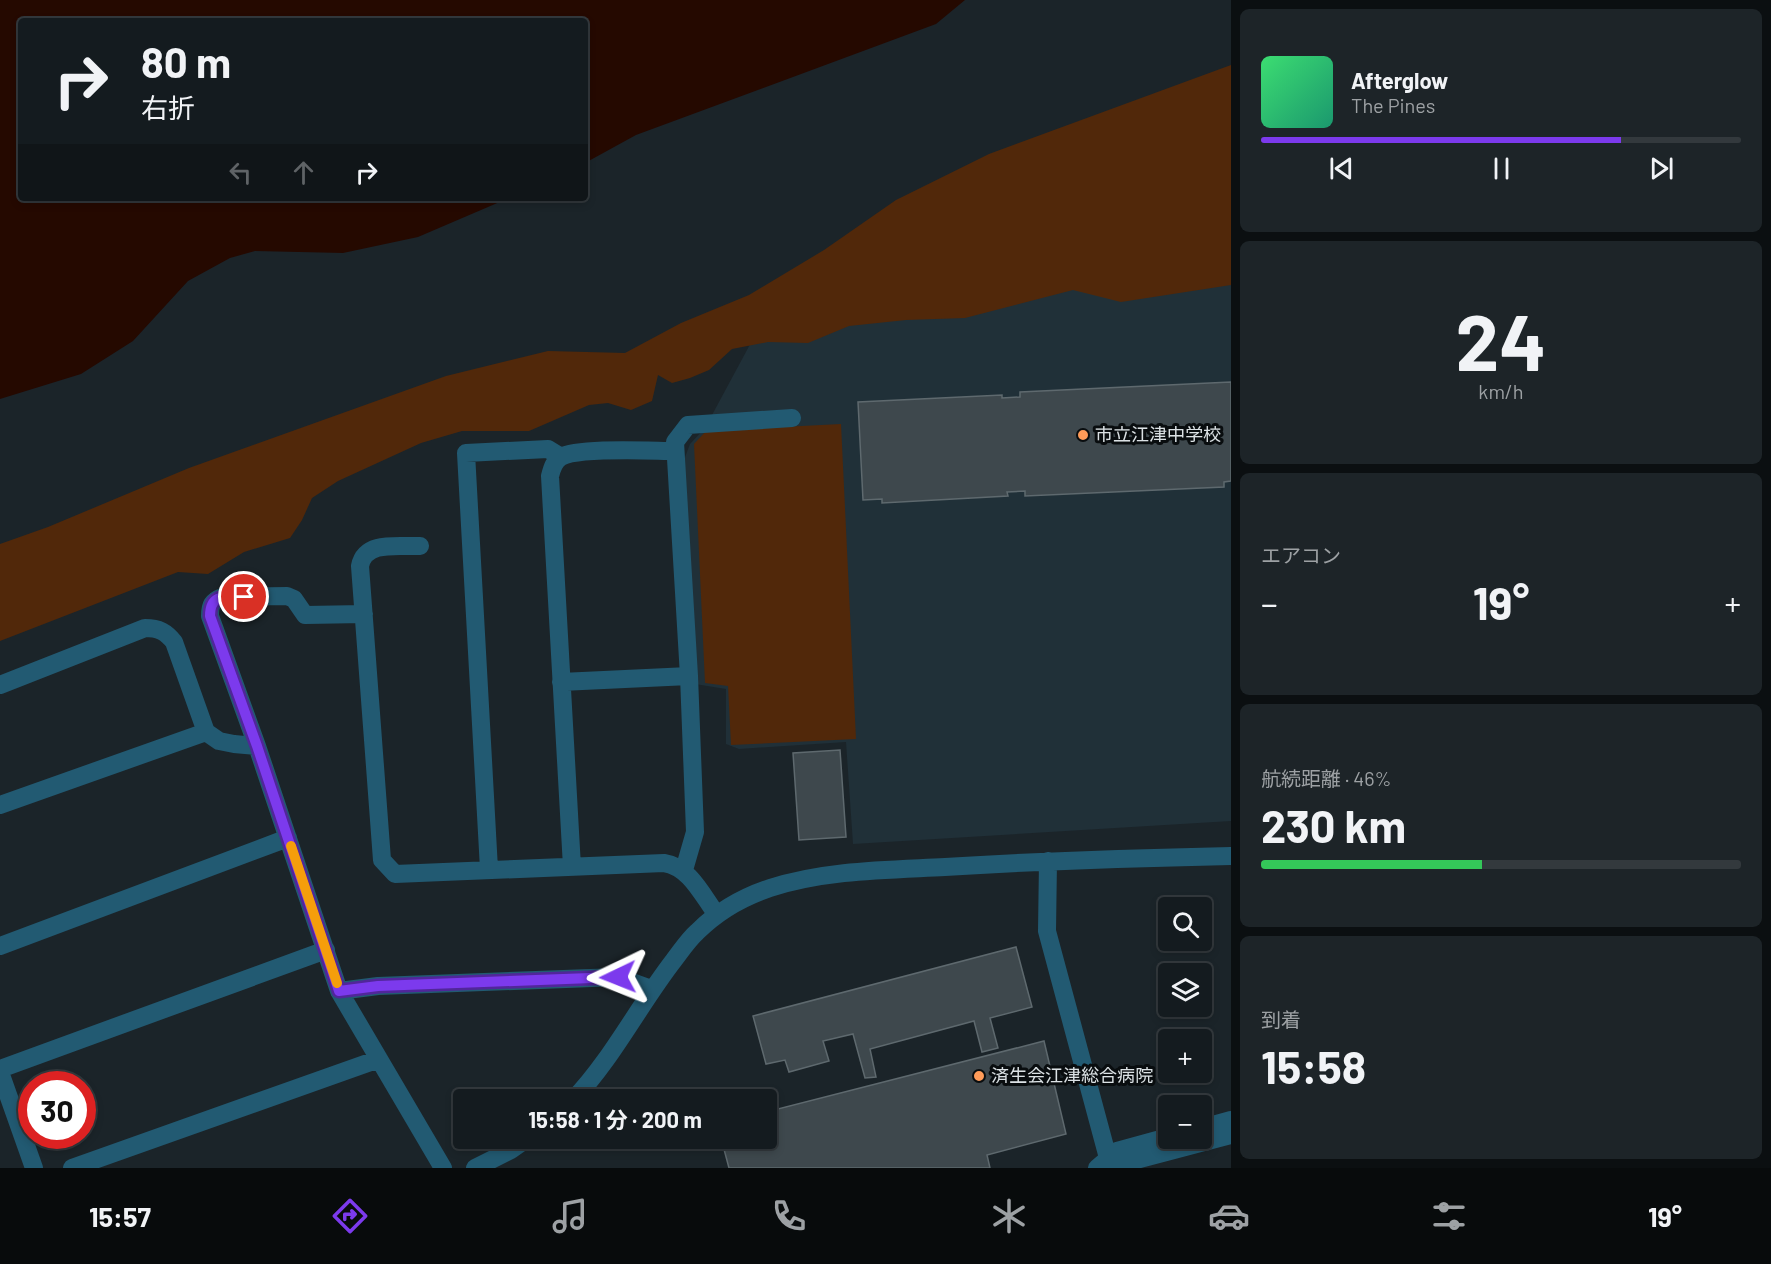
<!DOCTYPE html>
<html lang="ja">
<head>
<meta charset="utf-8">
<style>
  :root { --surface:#141b1f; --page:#1d2428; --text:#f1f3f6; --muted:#9da1a4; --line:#33393d; --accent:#7c3aed }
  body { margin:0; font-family:Barlow,"Noto Sans JP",sans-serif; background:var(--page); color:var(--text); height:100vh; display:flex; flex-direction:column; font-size:22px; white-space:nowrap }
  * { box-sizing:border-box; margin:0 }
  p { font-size:20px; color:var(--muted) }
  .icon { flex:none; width:33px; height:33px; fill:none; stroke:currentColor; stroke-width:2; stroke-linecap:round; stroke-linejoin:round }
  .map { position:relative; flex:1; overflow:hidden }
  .drawer { display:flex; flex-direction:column; gap:9px; padding:9px; background:#0b0f11; width:540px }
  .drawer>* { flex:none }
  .guide { position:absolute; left:18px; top:18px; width:570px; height:183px; border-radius:6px; box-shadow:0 3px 9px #0003,0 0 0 2px var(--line); background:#141b1f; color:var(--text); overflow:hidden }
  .tools { position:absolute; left:1158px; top:897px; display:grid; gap:12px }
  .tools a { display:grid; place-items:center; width:54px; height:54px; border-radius:6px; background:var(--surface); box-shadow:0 3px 9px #0003,0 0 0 2px var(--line); font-size:30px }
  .speed { position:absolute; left:18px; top:1071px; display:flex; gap:12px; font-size:30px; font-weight:700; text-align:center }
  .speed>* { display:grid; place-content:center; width:78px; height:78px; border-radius:50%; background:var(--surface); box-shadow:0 3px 9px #0003,0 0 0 2px var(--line); line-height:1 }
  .speed .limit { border:9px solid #d22; background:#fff; color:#111 }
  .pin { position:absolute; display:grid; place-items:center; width:51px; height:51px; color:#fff; margin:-26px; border:3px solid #fff; border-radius:50%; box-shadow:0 2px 6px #0007 }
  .me { position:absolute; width:66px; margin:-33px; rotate:268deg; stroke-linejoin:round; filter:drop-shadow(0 0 4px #0008) }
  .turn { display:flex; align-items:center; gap:21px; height:126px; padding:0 24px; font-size:27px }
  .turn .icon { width:78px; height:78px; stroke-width:2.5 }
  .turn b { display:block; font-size:42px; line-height:51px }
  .lanes { display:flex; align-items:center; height:57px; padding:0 24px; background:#0003; justify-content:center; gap:30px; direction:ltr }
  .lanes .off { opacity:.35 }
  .big { font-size:45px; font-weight:700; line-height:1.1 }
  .drawer .card { flex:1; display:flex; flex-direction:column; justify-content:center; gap:9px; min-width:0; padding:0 21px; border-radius:9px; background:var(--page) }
  .drawer .dial { align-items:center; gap:0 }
  .dial b { font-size:78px; line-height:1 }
  .song { display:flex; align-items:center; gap:18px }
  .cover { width:72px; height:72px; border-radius:9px; background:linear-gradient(135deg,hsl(140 70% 55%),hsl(160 70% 35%)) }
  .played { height:6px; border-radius:3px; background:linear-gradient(90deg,var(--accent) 75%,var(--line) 75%) }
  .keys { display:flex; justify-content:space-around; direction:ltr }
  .heat { display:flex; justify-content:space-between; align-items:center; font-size:33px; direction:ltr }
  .charge { height:9px; border-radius:4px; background:linear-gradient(90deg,#34c759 46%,var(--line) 0) }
  .trip { position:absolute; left:453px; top:1089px; width:324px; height:60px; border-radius:6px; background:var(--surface); box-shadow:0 3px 9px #0003,0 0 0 2px var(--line); font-weight:700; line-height:60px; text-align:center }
  .tab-bar { display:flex; height:96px; justify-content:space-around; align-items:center; background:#080b0c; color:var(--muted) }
  .tab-bar .icon { width:42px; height:42px }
  .tab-bar .selected { color:var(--accent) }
  .tab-bar b { font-size:27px; color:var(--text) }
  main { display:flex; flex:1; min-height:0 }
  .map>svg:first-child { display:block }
  .built { fill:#203038 }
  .green { fill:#51280a }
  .water { fill:#250900 }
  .building { fill:#3e484d; stroke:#5e696e; stroke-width:1.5 }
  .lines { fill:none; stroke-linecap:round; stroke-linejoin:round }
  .minor { stroke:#225a72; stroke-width:18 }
  .route-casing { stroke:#51269a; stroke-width:15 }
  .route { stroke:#7c3aed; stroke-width:10 }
  .slow { stroke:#f59e0b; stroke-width:10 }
  .poi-dot { fill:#fe9b59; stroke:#090d0f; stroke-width:2 }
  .labels { text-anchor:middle; stroke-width:6; stroke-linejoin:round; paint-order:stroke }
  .poi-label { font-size:18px; fill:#dce2e5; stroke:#090d0f; text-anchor:start }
</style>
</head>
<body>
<main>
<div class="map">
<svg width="1231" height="1168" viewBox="0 0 1231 1168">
  <rect width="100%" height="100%" fill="#1b2429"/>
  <path class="built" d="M1231 267V821L853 844 846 742 739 749 726 744V689L695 684 684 460 690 444 705 428 761 324Z"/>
  <path class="green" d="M1231 65V285L1121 302 1073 290 965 318 906 320 849 326 808 343 768 342 732 349 709 370 690 378 672 383 658 375 652 401 631 410 608 403 589 405 529 431H462L421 443 338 481 312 498 302 520 290 538 244 552 208 574 178 572 0 641V544L48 527 189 468 446 376 548 351 625 353 681 323 749 295 824 250 896 200 989 154Z
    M841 424 856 739 731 745 728 686 705 683 694 444 706 431Z"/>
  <path class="water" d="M0 0H965L936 24 636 135 585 163V21H21V198H509L418 237 343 253 255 251 230 258 188 281 133 341 81 374 0 399Z"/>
  <path class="building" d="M1231 382V481L1224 482V487L1025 496V491L1007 492 1008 496 882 503V499L863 500 858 402 1002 395V398L1020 397V392Z
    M840 750 846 837 799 840 793 753Z
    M1016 947 1032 1007 990 1018 998 1048 982 1052 974 1021 870 1049 876 1077 865 1078 853 1034 823 1041 829 1061 789 1072 785 1060 766 1064 753 1016Z
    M1044 1041 1066 1134 987 1155 990 1168H729L721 1138H766V1112Z"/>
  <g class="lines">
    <path class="minor" d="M420 546C399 547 365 540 360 566L382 860 395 874 664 863C690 867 702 895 717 915
      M364 614 305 615 294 599 287 596 222 597C212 601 210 605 210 616L257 746 339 991 443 1168
      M561 682 689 676
      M0 685 145 628C159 628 166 632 174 642L206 732 219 741 234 744 257 746
      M0 805 206 732
      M1048 861 1047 931 1108 1158
      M572 867 550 476C552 468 554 461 561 457 578 447 652 451 675 451
      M489 869 466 453 548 449 561 457
      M684 870 695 832 689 676 675 442 688 425 792 418
      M0 946 288 838
      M339 991 378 986 618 977 651 989
      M0 1069 326 950
      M0 1072 34 1168
      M573 1100C613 1058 639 1005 674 960 681 951 688 940 697 932 717 912 743 897 770 888 826 870 887 870 945 867 1041 861 1136 858 1231 856
      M1202 1128 1231 1120
      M72 1168 379 1059
      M475 1168 511 1150 528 1138
      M1097 1168 1117 1151 1168 1137
      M1114 1168 1121 1164 1231 1135"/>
  </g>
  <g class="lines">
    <g class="route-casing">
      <path id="route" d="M244 597C226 597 210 593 210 616L257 746 339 991 378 986 618 977"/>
    </g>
    <use href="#route" class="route"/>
    <path class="slow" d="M291 846 337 983"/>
  </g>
  <g class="poi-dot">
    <circle cx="1083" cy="435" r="6"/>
    <circle cx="979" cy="1076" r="6"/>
  </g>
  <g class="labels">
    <g class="poi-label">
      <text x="1095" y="441">市立江津中学校</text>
      <text x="991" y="1082">済生会江津総合病院</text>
    </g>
  </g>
</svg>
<div class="tools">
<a><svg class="icon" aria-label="search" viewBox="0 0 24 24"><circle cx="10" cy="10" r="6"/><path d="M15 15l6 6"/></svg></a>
<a><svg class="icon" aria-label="layers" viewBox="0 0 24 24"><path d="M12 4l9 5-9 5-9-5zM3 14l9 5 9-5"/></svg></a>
<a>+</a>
<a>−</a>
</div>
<div class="speed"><div class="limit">30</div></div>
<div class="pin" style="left:244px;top:597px;background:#d93025"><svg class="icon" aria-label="arrive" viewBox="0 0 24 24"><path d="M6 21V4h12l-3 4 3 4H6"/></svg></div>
<svg class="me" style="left:618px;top:977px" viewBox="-20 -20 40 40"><path d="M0-17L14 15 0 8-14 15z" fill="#7c3aed" stroke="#fff" stroke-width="4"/></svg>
<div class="trip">15:58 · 1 分 · 200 m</div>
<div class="guide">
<div class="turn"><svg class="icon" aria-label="right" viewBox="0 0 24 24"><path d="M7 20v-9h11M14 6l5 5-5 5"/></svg><div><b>80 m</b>右折</div></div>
<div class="lanes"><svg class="icon off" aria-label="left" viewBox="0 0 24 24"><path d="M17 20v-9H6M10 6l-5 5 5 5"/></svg><svg class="icon off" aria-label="ahead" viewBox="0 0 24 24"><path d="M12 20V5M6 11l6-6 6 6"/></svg><svg class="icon" aria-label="right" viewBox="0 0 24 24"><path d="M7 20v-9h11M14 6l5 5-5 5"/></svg></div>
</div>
</div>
<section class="drawer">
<div class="card">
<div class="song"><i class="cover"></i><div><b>Afterglow</b><p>The Pines</p></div></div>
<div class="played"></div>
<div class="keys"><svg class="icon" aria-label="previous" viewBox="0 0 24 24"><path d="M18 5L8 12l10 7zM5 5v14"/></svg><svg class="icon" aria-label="pause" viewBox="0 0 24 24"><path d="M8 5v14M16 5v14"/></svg><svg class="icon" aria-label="next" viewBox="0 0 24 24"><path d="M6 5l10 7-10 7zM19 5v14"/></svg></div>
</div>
<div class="card dial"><b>24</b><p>km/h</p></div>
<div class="card"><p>エアコン</p>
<div class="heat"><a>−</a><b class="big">19°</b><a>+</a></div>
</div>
<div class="card"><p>航続距離 · 46%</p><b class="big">230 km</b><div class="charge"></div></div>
<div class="card"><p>到着</p><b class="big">15:58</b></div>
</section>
</main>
<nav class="tab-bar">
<b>15:57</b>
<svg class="icon selected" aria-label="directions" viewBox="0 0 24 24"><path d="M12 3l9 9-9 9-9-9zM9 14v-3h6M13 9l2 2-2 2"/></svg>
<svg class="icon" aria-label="music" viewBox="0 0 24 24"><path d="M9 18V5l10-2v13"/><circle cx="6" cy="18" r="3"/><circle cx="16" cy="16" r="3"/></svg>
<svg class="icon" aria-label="phone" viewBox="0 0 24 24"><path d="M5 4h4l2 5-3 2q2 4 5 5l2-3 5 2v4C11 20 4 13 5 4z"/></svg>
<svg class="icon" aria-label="climate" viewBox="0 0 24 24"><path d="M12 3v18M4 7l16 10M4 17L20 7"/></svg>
<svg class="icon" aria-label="car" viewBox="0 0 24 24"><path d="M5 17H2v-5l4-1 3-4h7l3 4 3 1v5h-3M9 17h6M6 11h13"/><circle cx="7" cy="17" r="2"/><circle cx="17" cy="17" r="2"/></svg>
<svg class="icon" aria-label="filters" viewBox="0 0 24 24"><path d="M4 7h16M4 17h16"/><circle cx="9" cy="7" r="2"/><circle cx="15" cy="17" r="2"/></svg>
<b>19°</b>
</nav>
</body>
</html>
